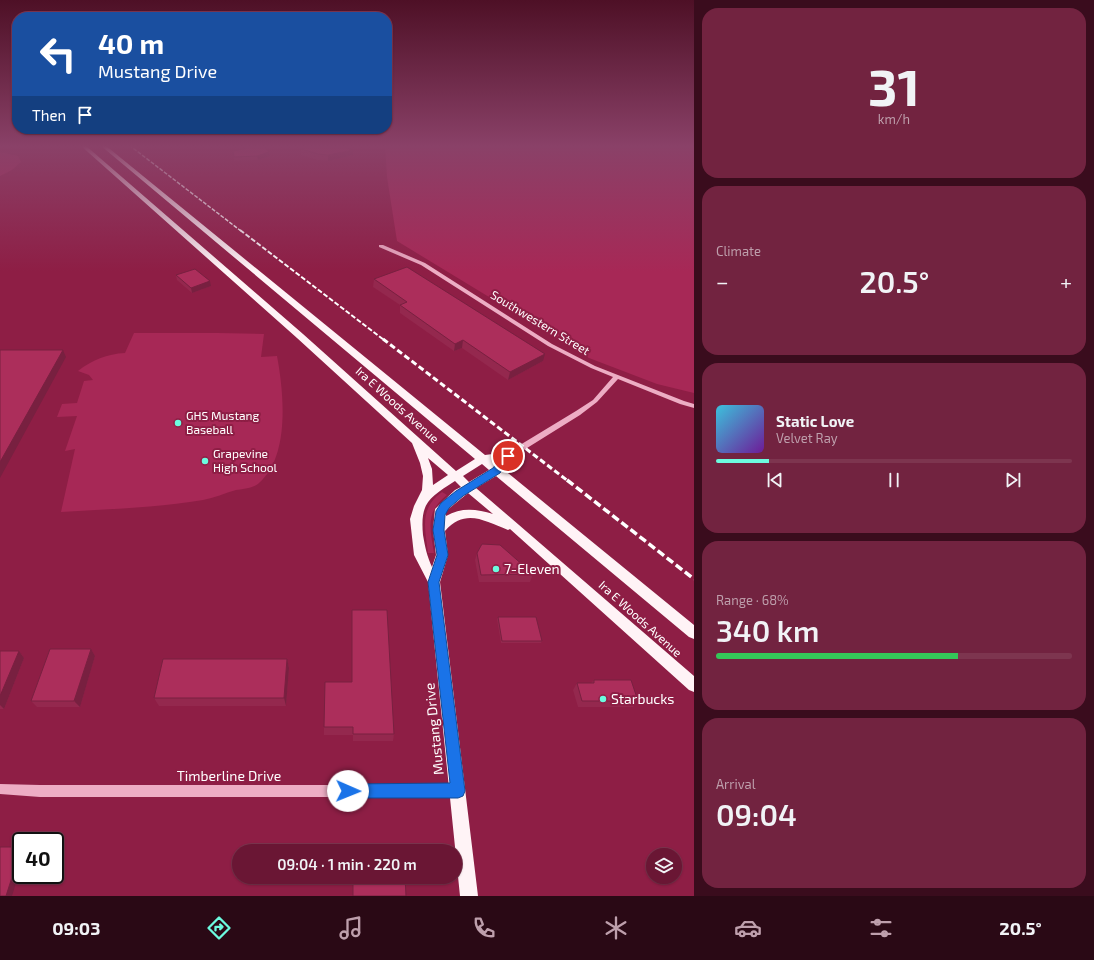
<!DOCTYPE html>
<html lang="en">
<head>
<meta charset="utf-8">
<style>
  :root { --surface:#6a1634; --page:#722340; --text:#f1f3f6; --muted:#be9fac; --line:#7d354f; --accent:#6cfbdf }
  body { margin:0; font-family:"Exo 2",sans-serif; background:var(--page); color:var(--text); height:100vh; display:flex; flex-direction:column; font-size:15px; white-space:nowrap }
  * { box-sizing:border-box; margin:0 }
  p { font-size:13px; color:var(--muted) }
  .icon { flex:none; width:22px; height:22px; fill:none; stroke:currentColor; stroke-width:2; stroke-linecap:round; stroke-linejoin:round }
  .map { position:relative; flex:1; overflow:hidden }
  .drawer { display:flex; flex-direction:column; gap:8px; padding:8px; background:#3a0c1d; width:400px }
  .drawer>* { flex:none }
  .banner { position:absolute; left:12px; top:12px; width:380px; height:122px; border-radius:16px; box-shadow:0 1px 3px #0004,0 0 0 1px var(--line); background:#1a4fa0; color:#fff; overflow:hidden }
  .buttons { position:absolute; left:646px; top:848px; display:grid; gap:8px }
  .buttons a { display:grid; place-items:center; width:36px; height:36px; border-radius:50%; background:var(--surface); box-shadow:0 1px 3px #0004,0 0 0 1px var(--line); font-size:20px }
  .speed { position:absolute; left:12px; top:832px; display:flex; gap:8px; font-size:20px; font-weight:700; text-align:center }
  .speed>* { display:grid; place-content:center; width:52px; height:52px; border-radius:50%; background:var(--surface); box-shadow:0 1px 3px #0004,0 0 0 1px var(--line); line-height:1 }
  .speed .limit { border:2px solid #111; border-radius:6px; background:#fff; color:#111 }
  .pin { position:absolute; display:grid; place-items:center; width:34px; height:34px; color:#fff; margin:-17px; border:2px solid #fff; border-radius:50%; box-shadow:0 1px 4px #0007 }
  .me { position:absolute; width:44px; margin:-22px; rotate:91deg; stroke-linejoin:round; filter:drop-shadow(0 0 3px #0008) }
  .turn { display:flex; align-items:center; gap:14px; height:84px; padding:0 20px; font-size:18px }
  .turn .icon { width:52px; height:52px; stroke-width:2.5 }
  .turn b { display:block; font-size:28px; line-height:34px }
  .then { display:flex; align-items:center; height:38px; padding:0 20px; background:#0003; gap:8px; font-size:15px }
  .big { font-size:30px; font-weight:600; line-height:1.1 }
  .drawer .widget { flex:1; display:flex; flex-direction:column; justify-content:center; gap:6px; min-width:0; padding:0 14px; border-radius:16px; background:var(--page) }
  .drawer .dial { align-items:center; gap:0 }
  .dial b { font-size:52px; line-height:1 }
  .song { display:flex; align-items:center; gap:12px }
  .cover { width:48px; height:48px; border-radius:6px; background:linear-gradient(135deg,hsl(190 70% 55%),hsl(280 70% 35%)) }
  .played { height:4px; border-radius:2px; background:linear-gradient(90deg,var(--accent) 15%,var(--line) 15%) }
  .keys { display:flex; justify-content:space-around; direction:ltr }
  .heat { display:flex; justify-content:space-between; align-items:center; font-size:22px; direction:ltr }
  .charge { height:6px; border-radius:3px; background:linear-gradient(90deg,#34c759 68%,var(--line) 0) }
  .trip { position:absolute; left:232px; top:844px; width:230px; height:40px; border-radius:20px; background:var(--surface); box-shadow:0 1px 3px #0004,0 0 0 1px var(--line); font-weight:600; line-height:40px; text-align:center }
  .tab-bar { display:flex; height:64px; justify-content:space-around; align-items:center; background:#2a0915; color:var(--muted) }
  .tab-bar .icon { width:28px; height:28px }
  .tab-bar .active { color:var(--accent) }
  .tab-bar b { font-size:18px; color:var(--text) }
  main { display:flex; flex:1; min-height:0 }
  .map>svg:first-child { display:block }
  .green { fill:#a72856 }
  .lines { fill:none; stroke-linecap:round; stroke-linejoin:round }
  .minor { fill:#edadc4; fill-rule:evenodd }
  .major { fill:#fff3f6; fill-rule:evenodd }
  .rail-far3 { stroke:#fff; stroke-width:1.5; stroke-dasharray:4 1.5; stroke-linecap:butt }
  .rail-far2 { stroke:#fff; stroke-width:2; stroke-dasharray:5 2; stroke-linecap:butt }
  .rail-far1 { stroke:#fff; stroke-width:3; stroke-dasharray:6 3; stroke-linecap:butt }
  .rail { stroke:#fff; stroke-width:3.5; stroke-dasharray:8 3.5; stroke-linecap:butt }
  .wall { fill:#94284e }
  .shaded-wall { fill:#782040 }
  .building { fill:#ac2e5b; stroke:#782040 }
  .route { fill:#1a73e8; stroke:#114b97 }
  .poi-dot { fill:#6cfbdf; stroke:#8e1e45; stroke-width:1.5 }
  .labels { text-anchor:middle; stroke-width:4; stroke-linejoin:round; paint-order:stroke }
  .street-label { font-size:12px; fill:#fff; stroke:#8e1e45 }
  .poi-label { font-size:12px; fill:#fff; stroke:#8e1e45; text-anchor:start }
  .near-poi-label { font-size:14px; fill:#fff; stroke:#8e1e45; text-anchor:start }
  .near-street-label { font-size:14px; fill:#fff; stroke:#8e1e45 }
</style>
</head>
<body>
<main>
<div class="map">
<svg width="694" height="896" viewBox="0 0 694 896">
  <rect width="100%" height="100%" fill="#8e1e45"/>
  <path class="green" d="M385 145H694V393L657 384 589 358 397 241 387 177Z
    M0 152 18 156 21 162 12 170 0 176Z
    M134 333H217L264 334 261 357 277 356C284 393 290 456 259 483 254 488 242 489 236 490 225 493 214 498 203 500 156 508 108 509 61 512L75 449 65 451 77 416 57 417 62 404 77 403 84 381 93 380 89 375 78 371C92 360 107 354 125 353Z
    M442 492 447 495C425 512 430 528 434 553H428C425 527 419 509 442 492Z"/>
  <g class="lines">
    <path class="minor" d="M379 245H383L425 263 552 344 595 366 684 401 694 404V408L680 404 618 379 597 402 580 415 511 458H505L504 456 505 454 576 411 593 400 613 377 591 368 548 346 421 265 379 247Z
      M0 784 40 785H458L462 787 464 791 462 795 458 797H40L0 794Z"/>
    <path class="major" d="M80 145H85L303 334 456 471 475 459 100 145H105L485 455 508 452 512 453 513 456 503 469 694 625V639L689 637 496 476 476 488 694 676V692L689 690 510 529 508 530C484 521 466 508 445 531L448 555 440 582 478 896H460L428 582 414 555 410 519 414 506 422 490 423 476 420 463 412 443 297 338ZM428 458 448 475 433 485 432 469ZM493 461H499L496 464ZM482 464 489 470 469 482 463 476ZM455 481 461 487 455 490 435 509 433 530 436 555 432 567C427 556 425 547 423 535 420 502 429 498 455 481ZM468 493 493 514C477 509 461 507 446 516V511Z"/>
    <path class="rail-far3" d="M129 145 241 231"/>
    <path class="rail-far2" d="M240 230 384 340"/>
    <path class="rail-far1" d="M383 339 568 481"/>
    <path class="rail" d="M567 480 694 579"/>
  </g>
  <path class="wall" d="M301 149 353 150V155L328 161 318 160 301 155Z
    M233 151 270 156 258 160 234 161Z
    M176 275 211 286 192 293 177 280Z
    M374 279 543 361 508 380 462 348 454 351 400 313V305L373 287Z
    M477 553 533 574 530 582H479L475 560Z
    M498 617 542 641 541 643H501L497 619Z
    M91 649 95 656 80 707H37L31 701Z
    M0 651H19L24 658 4 709H0Z
    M287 659 289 668 286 706H159L154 698Z
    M594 680 638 701 633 707H578L573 690 577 683H591Z
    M352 682 394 734 393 741H353V735H324V727Z"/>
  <path class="shaded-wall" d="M353 150V155L328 161V155Z
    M269 152 270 156 258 160 257 156Z
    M210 281 211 286 192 293 191 288Z
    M463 340 462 348 454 351 455 344Z
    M63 350 66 357 0 478V462Z
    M545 354 543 361 508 380 510 372Z
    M91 649 95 656 80 707 74 701Z
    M19 651 24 658 4 709 0 705V696Z
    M287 659 289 668 286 706 284 698Z
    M21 849V867L12 896H6Z"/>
  <path class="building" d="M262 145 269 152 257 156 234 157 233 151Z
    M315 145H338L353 150 328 155 318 154 301 149Z
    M407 267 545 354 510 372 463 340 455 344 400 305 407 302 374 279Z
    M195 269 210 281 191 288 176 275Z
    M0 350H63L0 462Z
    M482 544 500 545 533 574 481 575 477 553Z
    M352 610H387L394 734H353V727H324L325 682H352Z
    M498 617H536L542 641H502Z
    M50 649H91L74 701H31Z
    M0 651H19L0 696Z
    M163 659H287L284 698H154Z
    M594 680H631L638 701H582L577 683H594Z
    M353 844H403V851H353Z
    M0 847H21V849L6 896H0Z
    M353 877H405L406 896H353Z"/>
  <linearGradient id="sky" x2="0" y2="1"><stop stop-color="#4e1026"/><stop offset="0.54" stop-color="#8a4168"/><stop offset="1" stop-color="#8a4168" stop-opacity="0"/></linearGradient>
  <rect width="694" height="271" fill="url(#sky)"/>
  <path class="route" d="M508 453 512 456 500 473 463 496 449 508 445 515 444 530 448 555 439 582 465 791 463 796 458 798H348L343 796 341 791 343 786 348 784 450 783 428 582 437 555 433 530 436 511 441 503 456 491 493 468 504 454Z"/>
  <g class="poi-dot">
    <circle cx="178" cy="423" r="4"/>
    <circle cx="205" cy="461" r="4"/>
    <circle cx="496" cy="569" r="4"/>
    <circle cx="603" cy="699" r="4"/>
  </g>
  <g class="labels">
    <g class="street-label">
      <text transform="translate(540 323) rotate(31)" y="4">Southwestern Street</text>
      <text transform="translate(397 405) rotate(42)" y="4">Ira E Woods Avenue</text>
      <text transform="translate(640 619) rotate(42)" y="4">Ira E Woods Avenue</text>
    </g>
    <g class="poi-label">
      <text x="186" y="420">GHS Mustang<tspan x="186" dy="14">Baseball</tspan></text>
      <text x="213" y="458">Grapevine<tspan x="213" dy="14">High School</tspan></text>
    </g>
    <g class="near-poi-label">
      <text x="504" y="574">7-Eleven</text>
      <text x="611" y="704">Starbucks</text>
    </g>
    <g class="near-street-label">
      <text transform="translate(434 729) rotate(-96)" y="5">Mustang Drive</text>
      <text x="229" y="781">Timberline Drive</text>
    </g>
  </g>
</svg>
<div class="buttons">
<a><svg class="icon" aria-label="layers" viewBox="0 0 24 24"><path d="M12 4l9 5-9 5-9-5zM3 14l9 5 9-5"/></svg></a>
</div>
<div class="speed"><div class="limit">40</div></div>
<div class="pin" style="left:508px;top:456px;background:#d93025"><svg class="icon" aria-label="arrive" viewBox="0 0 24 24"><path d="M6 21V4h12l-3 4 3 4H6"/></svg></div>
<svg class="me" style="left:348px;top:791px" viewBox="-20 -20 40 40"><circle r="19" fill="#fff"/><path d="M0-13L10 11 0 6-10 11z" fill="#1a73e8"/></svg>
<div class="trip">09:04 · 1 min · 220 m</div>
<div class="banner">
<div class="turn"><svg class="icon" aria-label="left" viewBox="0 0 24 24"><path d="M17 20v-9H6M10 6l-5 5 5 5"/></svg><div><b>40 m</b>Mustang Drive</div></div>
<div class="then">Then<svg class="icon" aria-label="arrive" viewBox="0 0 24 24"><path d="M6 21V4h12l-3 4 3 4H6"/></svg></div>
</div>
</div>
<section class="drawer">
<div class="widget dial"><b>31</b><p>km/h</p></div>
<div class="widget"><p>Climate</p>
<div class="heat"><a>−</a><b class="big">20.5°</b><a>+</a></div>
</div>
<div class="widget">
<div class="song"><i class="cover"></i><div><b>Static Love</b><p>Velvet Ray</p></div></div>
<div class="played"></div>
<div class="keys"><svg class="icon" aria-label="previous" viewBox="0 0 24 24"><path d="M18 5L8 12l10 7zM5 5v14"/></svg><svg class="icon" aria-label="pause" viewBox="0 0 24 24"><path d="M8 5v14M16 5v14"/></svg><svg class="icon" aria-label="next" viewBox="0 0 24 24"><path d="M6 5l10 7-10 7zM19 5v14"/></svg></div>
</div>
<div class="widget"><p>Range · 68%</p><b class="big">340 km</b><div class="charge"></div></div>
<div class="widget"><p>Arrival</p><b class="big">09:04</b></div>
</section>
</main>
<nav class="tab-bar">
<b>09:03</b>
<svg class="icon active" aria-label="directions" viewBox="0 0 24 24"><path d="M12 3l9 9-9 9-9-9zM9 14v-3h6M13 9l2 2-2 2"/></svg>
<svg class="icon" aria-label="music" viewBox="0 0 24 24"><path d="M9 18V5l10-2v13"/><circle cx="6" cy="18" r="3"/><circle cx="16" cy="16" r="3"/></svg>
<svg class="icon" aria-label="phone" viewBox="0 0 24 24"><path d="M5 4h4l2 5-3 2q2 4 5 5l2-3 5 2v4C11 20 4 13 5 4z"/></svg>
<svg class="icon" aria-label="climate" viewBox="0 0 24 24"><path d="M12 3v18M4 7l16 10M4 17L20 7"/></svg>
<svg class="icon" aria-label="car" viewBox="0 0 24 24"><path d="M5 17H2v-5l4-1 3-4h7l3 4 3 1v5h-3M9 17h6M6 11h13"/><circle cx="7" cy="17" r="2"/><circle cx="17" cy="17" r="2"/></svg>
<svg class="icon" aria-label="filters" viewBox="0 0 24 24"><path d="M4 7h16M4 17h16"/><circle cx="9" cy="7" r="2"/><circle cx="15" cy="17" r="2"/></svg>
<b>20.5°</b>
</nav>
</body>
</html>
